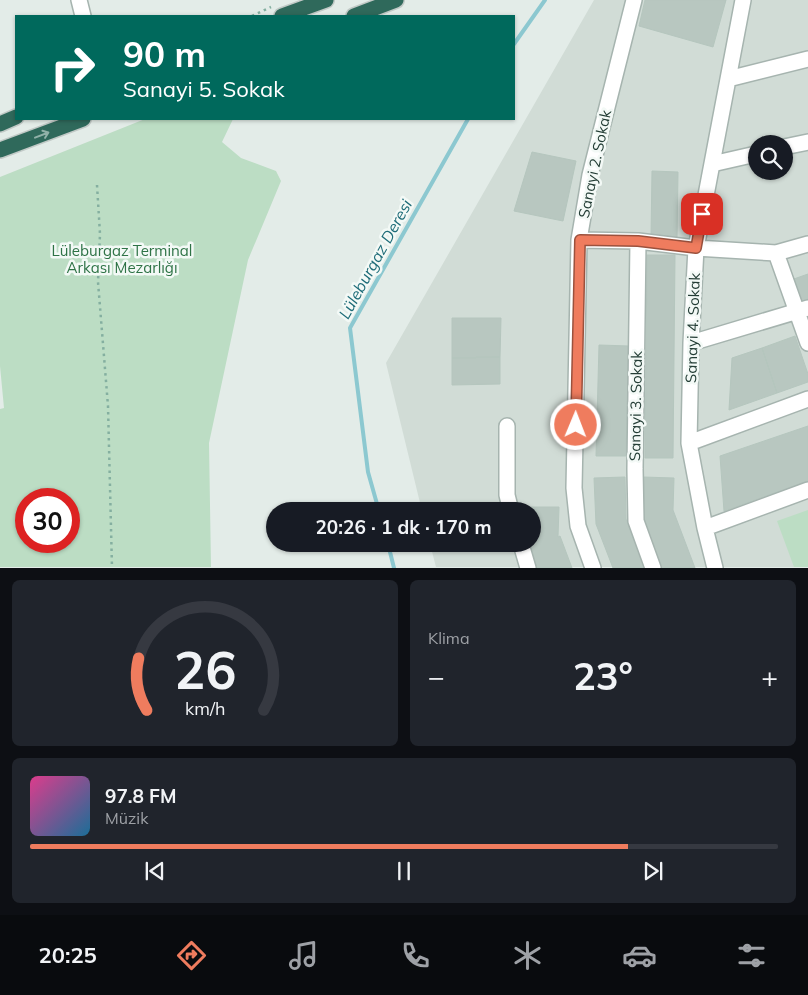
<!DOCTYPE html>
<html lang="tr">
<head>
<meta charset="utf-8">
<style>
  :root { --surface:#171b24; --page:#20242c; --text:#f1f3f6; --muted:#9ea1a6; --line:#363941; --accent:#ef7c5e }
  body { margin:0; font-family:Mulish,sans-serif; background:var(--page); color:var(--text); height:100vh; display:flex; flex-direction:column; font-size:19px; white-space:nowrap }
  * { box-sizing:border-box; margin:0 }
  p { font-size:16px; color:var(--muted) }
  .icon { flex:none; width:28px; height:28px; fill:none; stroke:currentColor; stroke-width:2; stroke-linecap:round; stroke-linejoin:round }
  .map { position:relative; height:568px; overflow:hidden }
  .sheet { display:flex; flex-direction:column; gap:12px; padding:12px; background:#0d0f14; flex:1 }
  .sheet>* { flex:none }
  .guide { position:absolute; left:15px; top:15px; width:500px; height:105px; border-radius:0px; box-shadow:0 1px 4px #0004; background:#00695c; color:#fff; overflow:hidden }
  .tools { position:absolute; left:748px; top:135px; display:grid; gap:10px }
  .tools a { display:grid; place-items:center; width:45px; height:45px; border-radius:50%; background:var(--surface); box-shadow:0 1px 4px #0004; font-size:25px }
  .speed { position:absolute; left:15px; top:488px; display:flex; gap:10px; font-size:25px; font-weight:700; text-align:center }
  .speed>* { display:grid; place-content:center; width:65px; height:65px; border-radius:50%; background:var(--surface); box-shadow:0 1px 4px #0004; line-height:1 }
  .speed .limit { border:8px solid #d22; background:#fff; color:#111 }
  .pin { position:absolute; display:grid; place-items:center; width:42px; height:42px; color:#fff; margin:-21px; border-radius:10px; box-shadow:0 2px 8px #0006 }
  .me { position:absolute; width:55px; margin:-28px; rotate:1deg; stroke-linejoin:round; filter:drop-shadow(0 0 4px #0008) }
  .turn { display:flex; align-items:center; gap:18px; height:105px; padding:0 25px; font-size:22px }
  .turn .icon { width:65px; height:65px; stroke-width:2.5 }
  .turn b { display:block; font-size:35px; line-height:42px }
  .big { font-size:38px; font-weight:700; line-height:1.1 }
  .sheet .widget { flex:1; display:flex; flex-direction:column; justify-content:center; gap:8px; min-width:0; padding:0 18px; border-radius:8px; background:var(--page) }
  .sheet .dial { align-items:center; gap:0 }
  .dial svg { height:130px; overflow:visible; fill:none; stroke:var(--line); stroke-width:7; stroke-linecap:round; text-anchor:middle }
  .dial text { fill:var(--text); stroke:none }
  .song { display:flex; align-items:center; gap:15px }
  .cover { width:60px; height:60px; border-radius:8px; background:linear-gradient(135deg,hsl(330 70% 55%),hsl(200 70% 35%)) }
  .played { height:5px; border-radius:2px; background:linear-gradient(90deg,var(--accent) 80%,var(--line) 80%) }
  .keys { display:flex; justify-content:space-around; direction:ltr }
  .heat { display:flex; justify-content:space-between; align-items:center; font-size:28px; direction:ltr }
  .sheet .tiles { flex:1; display:grid; gap:12px; grid-template-columns:1fr 1fr }
  .widget:last-child { grid-column:span 2 }
  .trip { position:absolute; left:266px; top:502px; width:275px; height:50px; border-radius:25px; background:var(--surface); box-shadow:0 1px 4px #0004; font-weight:700; line-height:50px; text-align:center }
  .tabs { display:flex; height:80px; justify-content:space-around; align-items:center; background:#090b0e; color:var(--muted) }
  .tabs .icon { width:35px; height:35px }
  .tabs .current { color:var(--accent) }
  .tabs b { font-size:22px; color:var(--text) }
  .map>svg:first-child { display:block }
  .built { fill:#d1dcd6; fill-rule:evenodd }
  .green { fill:#bcddc4; fill-rule:evenodd }
  .lines { fill:none; stroke-linecap:round; stroke-linejoin:round }
  .stream { stroke:#8cc8d0; stroke-width:4 }
  .building { fill:#b8c7c0; stroke:#b5c6be }
  .minor-casing { stroke:#a6b4af; stroke-width:18 }
  .highway-casing { stroke:#c1c9c6; stroke-width:18 }
  .path { stroke:#84afa0; stroke-width:2.5; stroke-dasharray:2.5 4; stroke-linecap:butt }
  .minor { stroke:#fff; stroke-width:15 }
  .highway { stroke:#2f695b; stroke-width:15 }
  .oneway { stroke:#91b1a8 }
  .route-casing { stroke:#9b513d; stroke-width:12 }
  .route { stroke:#ef7c5e; stroke-width:9 }
  .labels { text-anchor:middle; stroke-width:5; stroke-linejoin:round; paint-order:stroke }
  .street-label { font-size:15px; fill:#233d35; stroke:#f3f9f6 }
  .park-label { font-size:15px; fill:#2e7346; stroke:#f3f9f6 }
  .water-label { font-size:16px; font-style:italic; fill:#1e6c78; stroke:#f3f9f6 }
</style>
</head>
<body>
<div class="map">
<svg width="808" height="568" viewBox="0 0 808 568">
  <rect width="100%" height="100%" fill="#e3ece8"/>
  <path class="built" d="M594 0H808V567H436L430 544H532V511H422L386 363ZM756 144H784V171H756Z"/>
  <path class="green" d="M145 119H233L222 142 241 158 276 171 281 181 248 260 209 443 211 567H0V409L4 408 0 366V177ZM26 499H69V541H26Z
    M808 510V567H794L777 521Z"/>
  <g class="lines">
    <path class="stream" d="M514 44 545 0
      M379 511 368 472 350 328 468 119
      M388 544 394 568"/>
  </g>
  <path class="building" d="M645 0H726L713 47 639 26Z
    M532 152 576 161 563 221 514 211Z
    M652 171 678 172 677 238 651 237Z
    M647 255H675L673 458H645Z
    M808 274V299L799 302 791 280Z
    M452 318H501L500 357 452 358Z
    M795 336 808 374V382L777 393 762 348Z
    M599 345 629 346 626 456H596Z
    M762 348 777 393 729 410 732 358Z
    M500 357V384L452 385V358Z
    M808 426V481L724 511 720 456Z
    M625 477 626 519 645 568H613L596 524 594 478Z
    M643 477 674 478 673 510 695 568H661L642 514 643 513Z
    M530 507H559L558 537 560 536 572 568H537L530 550H529V544H532V511H530Z"/>
  <g class="lines">
    <g class="minor-casing">
      <path id="minor" d="M79 0 83 16
        M728 79 808 59
        M784 147 808 142
        M712 164 756 154
        M579 240 638 241 696 248 776 253 808 244
        M638 241 635 469 636 521 653 568
        M776 253 808 343
        M691 343 808 308
        M507 426V495L511 511
        M689 443 808 399
        M705 528 808 490
        M521 544 528 568
        M593 568 578 526 574 488 579 240 590 175 634 0
        M715 568 705 528 689 443 691 343 696 248 743 0"/>
    </g>
    <g class="highway-casing">
      <path id="highway" d="M282 16 326 0
        M354 16 396 0
        M0 124 16 117
        M0 150 83 119"/>
    </g>
    <path class="path" d="M252 16 271 7
      M97 185 100 234 98 282 108 406 112 568"/>
    <use href="#minor" class="minor"/>
    <use href="#highway" class="highway"/>
  </g>
  <defs><path id="oneway-shaft" d="M-6 0H5M1.5-3L5.5 0L1.5 3" fill="none" stroke-width="1.6" stroke-linecap="round" stroke-linejoin="round" transform="scale(1.25)"/></defs>
  <use class="oneway" href="#oneway-shaft" transform="translate(42 135) rotate(-21)"/>
  <g class="lines">
    <g class="route-casing">
      <path id="route" d="M576 425 580 240 638 241 696 248 702 214"/>
    </g>
    <use href="#route" class="route"/>
  </g>
  <g class="labels">
    <g class="street-label">
      <text transform="translate(595 164) rotate(-78)" y="5">Sanayi 2. Sokak</text>
      <text transform="translate(693 328) rotate(-88)" y="5">Sanayi 4. Sokak</text>
      <text transform="translate(636 406) rotate(-89)" y="5">Sanayi 3. Sokak</text>
    </g>
    <g class="park-label">
      <text x="122" y="256">Lüleburgaz Terminal<tspan x="122" dy="17">Arkası Mezarlığı</tspan></text>
    </g>
    <g class="water-label">
      <text transform="translate(375 259) rotate(-61)" y="6">Lüleburgaz Deresi</text>
    </g>
  </g>
</svg>
<div class="tools">
<a><svg class="icon" aria-label="search" viewBox="0 0 24 24"><circle cx="10" cy="10" r="6"/><path d="M15 15l6 6"/></svg></a>
</div>
<div class="speed"><div class="limit">30</div></div>
<div class="pin" style="left:702px;top:214px;background:#d93025"><svg class="icon" aria-label="arrive" viewBox="0 0 24 24"><path d="M6 21V4h12l-3 4 3 4H6"/></svg></div>
<svg class="me" style="left:576px;top:425px" viewBox="-20 -20 40 40"><circle r="17" fill="#ef7c5e" stroke="#fff" stroke-width="3"/><path d="M0-11L8 9 0 5-8 9z" fill="#fff"/></svg>
<div class="trip">20:26 · 1 dk · 170 m</div>
<div class="guide">
<div class="turn"><svg class="icon" aria-label="right" viewBox="0 0 24 24"><path d="M7 20v-9h11M14 6l5 5-5 5"/></svg><div><b>90 m</b>Sanayi 5. Sokak</div></div>
</div>
</div>
<section class="sheet">
<div class="tiles">
<div class="widget dial"><svg viewBox="0 0 100 80">
<path d="M14 69A42 42 0 1 1 86 69"/>
<path d="M14 69A42 42 0 0 1 9 37" stroke="#ef7c5e"/>
<text x="50" y="56" font-size="32" font-weight="700">26</text>
<text x="50" y="72" font-size="11">km/h</text>
</svg></div>
<div class="widget"><p>Klima</p>
<div class="heat"><a>−</a><b class="big">23°</b><a>+</a></div>
</div>
<div class="widget">
<div class="song"><i class="cover"></i><div><b>97.8 FM</b><p>Müzik</p></div></div>
<div class="played"></div>
<div class="keys"><svg class="icon" aria-label="previous" viewBox="0 0 24 24"><path d="M18 5L8 12l10 7zM5 5v14"/></svg><svg class="icon" aria-label="pause" viewBox="0 0 24 24"><path d="M8 5v14M16 5v14"/></svg><svg class="icon" aria-label="next" viewBox="0 0 24 24"><path d="M6 5l10 7-10 7zM19 5v14"/></svg></div>
</div>
</div>
</section>
<nav class="tabs">
<b>20:25</b>
<svg class="icon current" aria-label="directions" viewBox="0 0 24 24"><path d="M12 3l9 9-9 9-9-9zM9 14v-3h6M13 9l2 2-2 2"/></svg>
<svg class="icon" aria-label="music" viewBox="0 0 24 24"><path d="M9 18V5l10-2v13"/><circle cx="6" cy="18" r="3"/><circle cx="16" cy="16" r="3"/></svg>
<svg class="icon" aria-label="phone" viewBox="0 0 24 24"><path d="M5 4h4l2 5-3 2q2 4 5 5l2-3 5 2v4C11 20 4 13 5 4z"/></svg>
<svg class="icon" aria-label="climate" viewBox="0 0 24 24"><path d="M12 3v18M4 7l16 10M4 17L20 7"/></svg>
<svg class="icon" aria-label="car" viewBox="0 0 24 24"><path d="M5 17H2v-5l4-1 3-4h7l3 4 3 1v5h-3M9 17h6M6 11h13"/><circle cx="7" cy="17" r="2"/><circle cx="17" cy="17" r="2"/></svg>
<svg class="icon" aria-label="filters" viewBox="0 0 24 24"><path d="M4 7h16M4 17h16"/><circle cx="9" cy="7" r="2"/><circle cx="15" cy="17" r="2"/></svg>
</nav>
</body>
</html>
